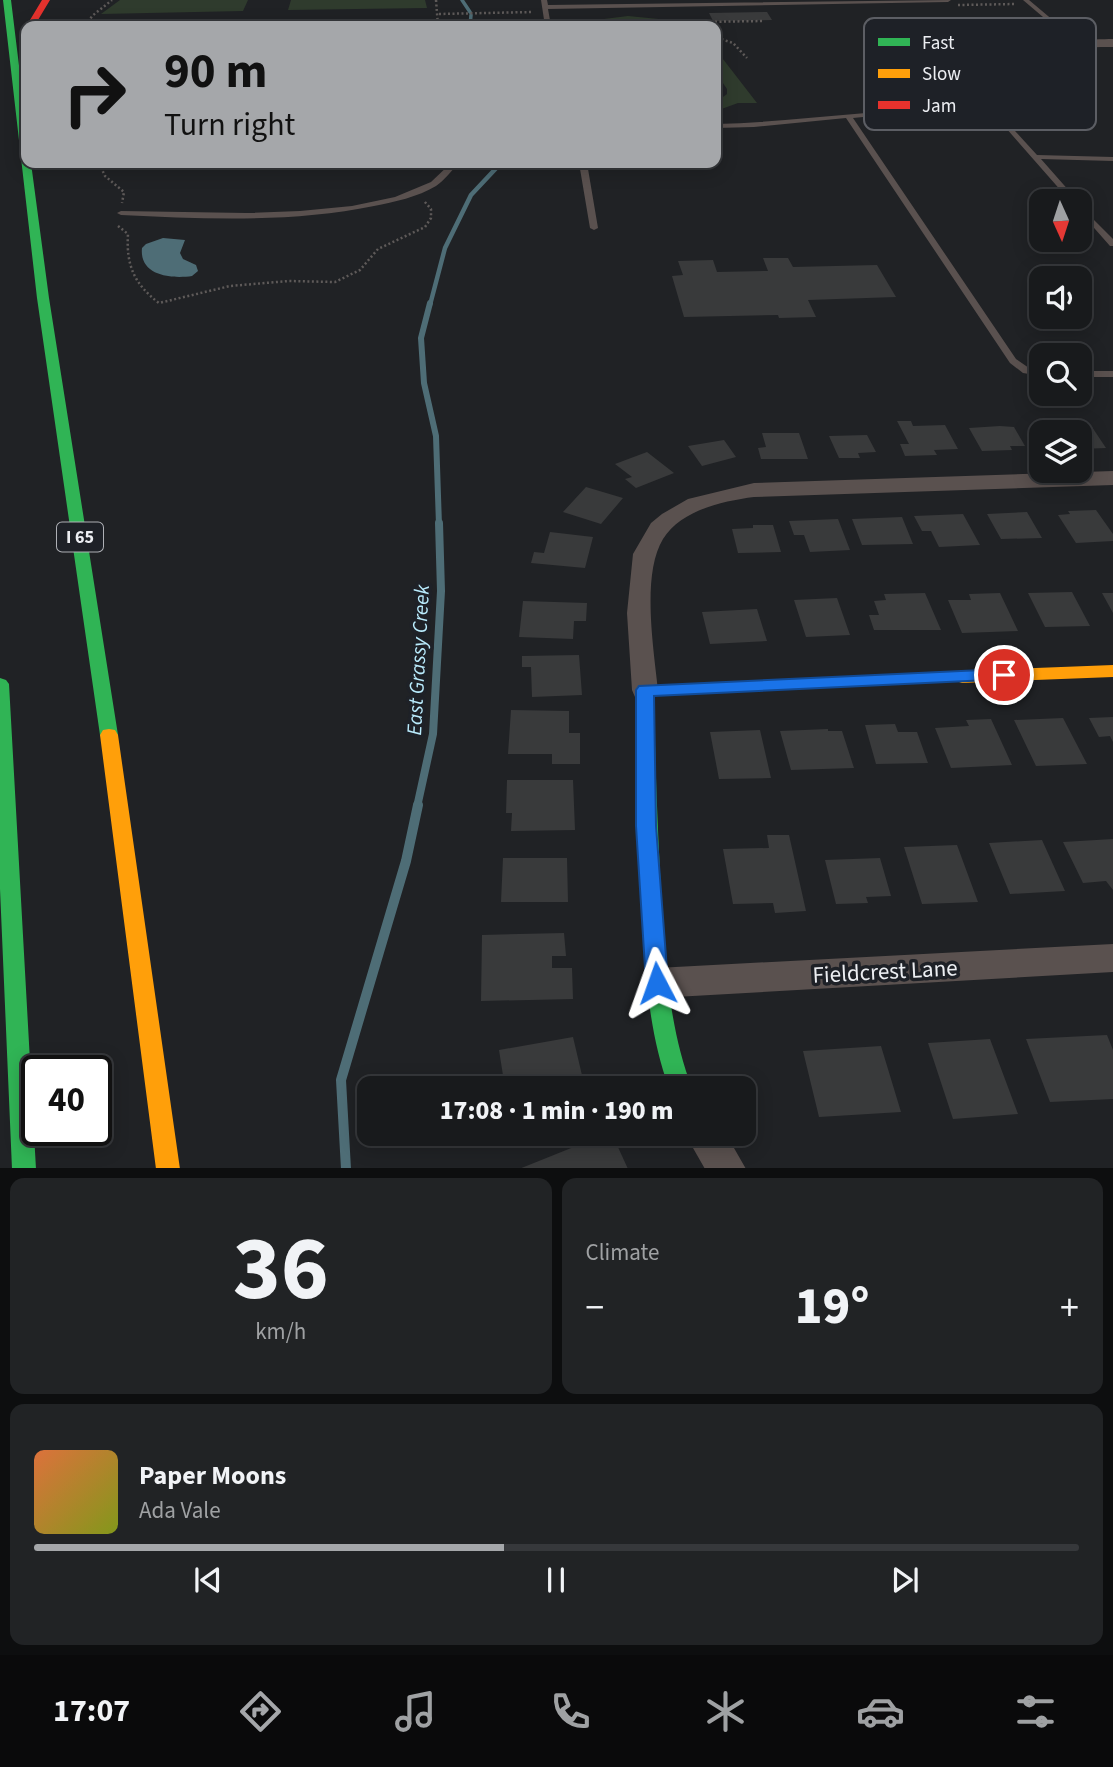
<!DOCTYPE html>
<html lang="en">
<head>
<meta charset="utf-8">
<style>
  :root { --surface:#181a1c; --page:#212325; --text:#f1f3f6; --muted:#9fa1a3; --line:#36383b; --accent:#a5a7aa }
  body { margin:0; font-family:"Source Sans 3",sans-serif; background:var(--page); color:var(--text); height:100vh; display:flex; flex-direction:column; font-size:26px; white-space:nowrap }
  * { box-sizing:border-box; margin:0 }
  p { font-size:23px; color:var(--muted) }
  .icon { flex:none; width:38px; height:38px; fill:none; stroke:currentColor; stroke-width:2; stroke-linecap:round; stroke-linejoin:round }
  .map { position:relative; height:1168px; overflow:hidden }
  .drawer { display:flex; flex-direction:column; gap:10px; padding:10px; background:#0d0e0f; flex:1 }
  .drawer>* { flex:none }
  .guide { position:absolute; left:21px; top:21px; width:700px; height:147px; border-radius:14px; box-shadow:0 4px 18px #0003,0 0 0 2px var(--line); background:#a5a7aa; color:#111; overflow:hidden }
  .needle { width:46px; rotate:177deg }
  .fabs { position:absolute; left:1029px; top:189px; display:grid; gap:14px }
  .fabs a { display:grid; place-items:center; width:63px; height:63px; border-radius:14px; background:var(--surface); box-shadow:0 4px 18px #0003,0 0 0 2px var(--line); font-size:35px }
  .speed { position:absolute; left:21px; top:1055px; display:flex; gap:14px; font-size:35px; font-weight:700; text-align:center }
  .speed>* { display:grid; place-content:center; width:91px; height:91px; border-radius:50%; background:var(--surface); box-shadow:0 4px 18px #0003,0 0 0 2px var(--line); line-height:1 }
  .speed .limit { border:4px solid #111; border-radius:10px; background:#fff; color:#111 }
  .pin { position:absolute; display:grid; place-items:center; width:60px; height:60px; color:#fff; margin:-30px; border:4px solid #fff; border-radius:50%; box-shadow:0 2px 7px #0007 }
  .me { position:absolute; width:77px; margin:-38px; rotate:356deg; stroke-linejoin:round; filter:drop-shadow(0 0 5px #0008) }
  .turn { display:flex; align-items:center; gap:24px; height:147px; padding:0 28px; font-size:32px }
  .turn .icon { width:91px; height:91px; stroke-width:2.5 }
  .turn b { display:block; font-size:49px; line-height:60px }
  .big { font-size:52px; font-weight:800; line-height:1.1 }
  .drawer .tile { flex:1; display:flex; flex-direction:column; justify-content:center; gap:10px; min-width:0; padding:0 24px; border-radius:14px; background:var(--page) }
  .drawer .dial { align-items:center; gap:0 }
  .dial b { font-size:91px; line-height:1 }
  .song { display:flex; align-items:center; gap:21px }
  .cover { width:84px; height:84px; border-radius:10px; background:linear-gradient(135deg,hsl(20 70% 55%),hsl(70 70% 35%)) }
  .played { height:7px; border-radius:4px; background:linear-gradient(90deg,var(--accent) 45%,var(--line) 45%) }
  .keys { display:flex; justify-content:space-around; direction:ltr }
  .heat { display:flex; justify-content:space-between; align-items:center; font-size:38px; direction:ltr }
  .drawer .tiles { flex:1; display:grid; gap:10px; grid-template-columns:1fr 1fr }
  .tile:last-child { grid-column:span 2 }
  .trip { position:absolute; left:357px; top:1076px; width:399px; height:70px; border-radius:14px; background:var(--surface); box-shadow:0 4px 18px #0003,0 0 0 2px var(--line); font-weight:800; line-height:70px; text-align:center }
  .tabs { display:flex; height:112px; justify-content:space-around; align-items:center; background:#0a0a0b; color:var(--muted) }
  .tabs .icon { width:49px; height:49px }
  .tabs .current { color:var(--accent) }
  .tabs b { font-size:32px; color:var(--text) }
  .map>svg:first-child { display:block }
  .green { fill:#2f3b2d }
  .water { fill:#4e6d76 }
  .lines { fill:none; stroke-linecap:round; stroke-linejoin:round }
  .stream-far4 { stroke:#4e6d76; stroke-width:3.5 }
  .stream-far3 { stroke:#4e6d76; stroke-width:4.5 }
  .stream-far2 { stroke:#4e6d76; stroke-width:6 }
  .stream-far1 { stroke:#4e6d76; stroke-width:8 }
  .stream { stroke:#4e6d76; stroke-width:10 }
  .building { fill:#393a3b }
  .path { stroke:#5e5a59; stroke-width:2.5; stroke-dasharray:2 2.5; stroke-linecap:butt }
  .lane { fill:#5a514f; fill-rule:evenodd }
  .street { fill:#5a514f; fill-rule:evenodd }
  .fast { fill:#30b455; fill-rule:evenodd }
  .slow { fill:#ff9f0a; fill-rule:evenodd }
  .jam { fill:#e5322d; fill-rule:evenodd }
  .route { fill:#1a73e8; stroke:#114b97; stroke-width:2 }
  .labels { text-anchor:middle; stroke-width:7; stroke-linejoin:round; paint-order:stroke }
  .shield { fill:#1e2127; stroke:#aeb0b5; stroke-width:2 }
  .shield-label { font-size:18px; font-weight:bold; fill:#eceef2 }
  .water-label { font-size:21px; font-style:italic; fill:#baecfd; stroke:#1e2127 }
  .near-street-label { font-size:23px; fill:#eceef2; stroke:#1e2127 }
  .key { fill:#1e2127; stroke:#5c5e64; stroke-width:2 }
  .key-label { font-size:19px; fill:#eceef2 }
</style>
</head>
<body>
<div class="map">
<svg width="1113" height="1169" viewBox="0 0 1113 1169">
  <rect width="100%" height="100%" fill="#202225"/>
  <path class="green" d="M120 0H248L243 11 101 14Z
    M291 0H425L427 8 288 10Z
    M628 16 679 21 692 19 697 26 633 21 577 26 596 20Z
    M425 20 423 26H281L282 23Z
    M716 50 757 103H738L716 111V102L727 94V89L716 73Z"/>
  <path class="water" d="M163 238 185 240 180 253 183 259 196 265 198 271 192 276C172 279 139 276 142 248L146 244Z"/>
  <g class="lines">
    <path class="stream-far4" d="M462 0 470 12
      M470 26 471 15"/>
    <path class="stream-far3" d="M430 305 445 248 471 195 501 163"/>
    <path class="stream-far2" d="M430 303 421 338 424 383 436 436 439 525"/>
    <path class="stream-far1" d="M417 807 433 734 441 591 439 523"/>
    <path class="stream" d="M346 1169 341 1080 406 861 418 805"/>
  </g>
  <path class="building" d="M767 12 772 20 713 21 709 13Z
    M763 258H788L793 267 877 265 896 297 808 300 816 317 779 318 778 315 684 317 672 276 683 275 678 261 713 260 717 272 768 271Z
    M897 421H911L913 426 945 425 958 449 934 450 937 455 905 456 900 444H909Z
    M1000 426 1014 427 1025 446H1010L1012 450 982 451 969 428Z
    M1092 427 1106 448 1080 449V432H1049L1046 428Z
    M762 433H799L808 459H761L758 448 766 447Z
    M867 435 876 452 858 453 860 458H839L829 436Z
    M724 440 736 457 702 466 688 446Z
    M647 452 674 473 636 488 625 479 632 477 615 464Z
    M586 487 623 498 601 524 563 512Z
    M1096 510 1113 534V541L1076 543 1058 515 1070 514 1068 511Z
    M1027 512 1042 538 1001 539 987 514Z
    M963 514 980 545 939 547 931 531H922L914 516Z
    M902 517 913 544 862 545 852 519Z
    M838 519 850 550 810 552 804 535H794L789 521Z
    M753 525H773L781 552 738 553 732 529 753 528Z
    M550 532 593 537 585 568 531 563 534 552 544 553Z
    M1072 592 1090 626 1045 627 1028 593Z
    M925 593 941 630H874L869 615H879L874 601 886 600 884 594Z
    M1000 593 1018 631 962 633 948 600H971L969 594Z
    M1102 593H1113V613Z
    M837 598 850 635 806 637 794 600Z
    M523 601 587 603 586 621H574L573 639 519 637Z
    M757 609 767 641 710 644 702 612Z
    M579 655 582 695 532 697 531 667H522V656Z
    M511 710 569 711V733H580V764H552V754H508Z
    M1113 717V742L1110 736 1099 737 1089 718Z
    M1063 718 1087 764 1036 766 1014 720Z
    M991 719 1012 765 951 768 935 728 969 726 966 720Z
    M895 724 898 732H917L928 763 876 764 865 725Z
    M828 729V731H842L854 768 791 770 780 731Z
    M760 730 771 778 719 779 710 732Z
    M507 780H573L575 830 511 831 512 813H506Z
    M767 835H789L806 911 775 913 773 903 733 904 723 849 769 848Z
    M1113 839V890L1106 881 1083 883 1063 842Z
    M1042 840 1065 891 1010 894 989 843Z
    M957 845 978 902 922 904 904 847Z
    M503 858H567L568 902H501Z
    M880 858 891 896 866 897 868 903 836 904 825 860Z
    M564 933 566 956H552V968H572L573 999 481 1001 482 935Z
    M1107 1035 1113 1050V1099L1050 1102 1026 1039Z
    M573 1037 585 1088H505L499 1050Z
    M990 1039 1018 1114 953 1119 928 1043Z
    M881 1046 901 1112 819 1117 803 1051Z
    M606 1134H612L628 1169H519Z"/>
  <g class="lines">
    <path class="path" d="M436 0 438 26
      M958 5 1016 4
      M439 14 533 12
      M697 22 764 21
      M86 26 92 16 112 0
      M716 33 718 38 733 43 747 58
      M99 163 105 176 124 192 122 203
      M118 226 128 234C126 265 134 284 159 303L230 286 289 281 335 282 360 270 378 249 425 227 431 218V209L424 201"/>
    <path class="lane" d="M541 0H547L548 5 951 0 948 2 548 9 551 26H545Z
      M1023 0H1029L1080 43V45H1076Z
      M974 86 1037 155 1113 157V161L1041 159 1078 201H1070L991 111 903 113 853 118 1016 359 1029 368 1041 370V376L1023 373 1010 363 846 118 754 127 716 128V124C793 122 870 110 947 108L944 106 945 105 962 97ZM974 92 987 107 947 108 966 99Z
      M451 163H459C452 170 444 181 436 186 418 197 394 202 374 206 292 223 205 219 121 215L117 213 121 211 246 213 300 211 352 206 395 197 431 182Z
      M579 163H587L598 228 594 230 590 228Z
      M1080 206 1113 239V246H1110L1080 212Z
      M1080 371H1113V377H1080Z"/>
    <path class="street" d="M1113 39V47C1087 47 993 47 982 75 980 80 981 86 979 91H969L968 88C968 83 968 76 970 72 989 39 1080 40 1113 39Z
      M1113 471V485L754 497C723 501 681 510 663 539 641 575 654 650 658 690L655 697 645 699 635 697 632 690 627 613 633 554 651 523 662 514 688 499 754 483Z
      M1113 944V972L657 998 645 993 640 983 645 973 657 968Z
      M685 1134H726L746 1169H705Z"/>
    <path class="fast" d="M3 0H11L26 123V163H31L49 298 118 735 115 740H103L100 735 37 298Z
      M962 671 968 673 971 677 968 681 654 696C655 767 658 838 662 909 666 971 670 1030 692 1088H669C648 1030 645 971 642 909 638 836 636 763 636 690L639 686Z
      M0 678 6 680 9 684 36 1169H12L0 889Z"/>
    <path class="slow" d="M1113 665V677L962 683 956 681 953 677 956 673 962 671Z
      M109 729 115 730 118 735 180 1169H156L100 735 103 730Z"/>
    <path class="jam" d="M42 0H50L38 20V26H30V20Z"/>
  </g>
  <path class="route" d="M1004 669 1013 675 1010 679 654 696 656 826 668 983 665 989 657 992 649 989 646 983 636 826V690L639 686Z"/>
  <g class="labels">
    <rect class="shield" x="57" y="522.5" width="46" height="29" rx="5"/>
    <g class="shield-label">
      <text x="80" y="543">I 65</text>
    </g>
    <g class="water-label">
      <text transform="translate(418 660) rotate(-87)" y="7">East Grassy Creek</text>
    </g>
    <g class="near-street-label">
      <text transform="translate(885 971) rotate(-3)" y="8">Fieldcrest Lane</text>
    </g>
  </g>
  <rect x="864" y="18" width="232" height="112" rx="10" class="key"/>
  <rect x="878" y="38" width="32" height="8" fill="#30b455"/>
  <rect x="878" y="69" width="32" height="9" fill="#ff9f0a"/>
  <rect x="878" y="101" width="32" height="8" fill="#e5322d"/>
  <g class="key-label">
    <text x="922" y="49">Fast</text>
    <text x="922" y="80">Slow</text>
    <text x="922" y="112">Jam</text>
  </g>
</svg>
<div class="fabs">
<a><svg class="needle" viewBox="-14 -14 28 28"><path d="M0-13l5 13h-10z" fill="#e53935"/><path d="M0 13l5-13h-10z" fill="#9fa1a3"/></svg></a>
<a><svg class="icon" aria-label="sound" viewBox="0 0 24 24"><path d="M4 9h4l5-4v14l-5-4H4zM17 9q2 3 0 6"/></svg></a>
<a><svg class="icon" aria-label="search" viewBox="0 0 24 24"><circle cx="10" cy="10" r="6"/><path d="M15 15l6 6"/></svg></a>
<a><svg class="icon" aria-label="layers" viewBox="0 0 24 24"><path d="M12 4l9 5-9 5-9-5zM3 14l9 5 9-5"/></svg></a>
</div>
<div class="speed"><div class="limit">40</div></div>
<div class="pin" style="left:1004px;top:675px;background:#d93025"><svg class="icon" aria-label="arrive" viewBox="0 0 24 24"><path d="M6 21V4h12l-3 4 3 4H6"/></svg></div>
<svg class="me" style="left:657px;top:983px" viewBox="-20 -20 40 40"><path d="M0-17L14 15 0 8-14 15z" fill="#1a73e8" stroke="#fff" stroke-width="4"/></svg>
<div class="trip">17:08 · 1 min · 190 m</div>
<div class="guide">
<div class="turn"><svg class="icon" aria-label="right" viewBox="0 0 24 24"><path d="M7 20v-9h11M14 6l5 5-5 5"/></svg><div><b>90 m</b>Turn right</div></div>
</div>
</div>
<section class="drawer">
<div class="tiles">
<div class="tile dial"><b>36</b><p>km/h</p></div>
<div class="tile"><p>Climate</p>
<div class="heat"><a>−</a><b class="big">19°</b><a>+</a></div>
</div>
<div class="tile">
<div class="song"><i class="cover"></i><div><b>Paper Moons</b><p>Ada Vale</p></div></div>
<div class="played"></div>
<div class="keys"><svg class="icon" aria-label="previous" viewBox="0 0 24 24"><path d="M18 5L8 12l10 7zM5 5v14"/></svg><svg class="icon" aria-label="pause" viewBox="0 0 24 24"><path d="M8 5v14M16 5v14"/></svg><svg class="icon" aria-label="next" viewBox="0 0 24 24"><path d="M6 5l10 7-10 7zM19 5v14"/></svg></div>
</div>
</div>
</section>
<nav class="tabs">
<b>17:07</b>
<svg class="icon current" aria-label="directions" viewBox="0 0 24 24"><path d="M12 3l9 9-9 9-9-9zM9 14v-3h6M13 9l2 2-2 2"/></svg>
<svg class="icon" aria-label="music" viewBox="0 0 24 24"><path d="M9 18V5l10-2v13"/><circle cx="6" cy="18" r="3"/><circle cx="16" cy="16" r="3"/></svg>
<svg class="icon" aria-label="phone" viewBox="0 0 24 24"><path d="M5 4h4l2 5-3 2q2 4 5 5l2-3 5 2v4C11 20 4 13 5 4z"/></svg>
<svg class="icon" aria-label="climate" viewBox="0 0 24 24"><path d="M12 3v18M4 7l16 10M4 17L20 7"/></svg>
<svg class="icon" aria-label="car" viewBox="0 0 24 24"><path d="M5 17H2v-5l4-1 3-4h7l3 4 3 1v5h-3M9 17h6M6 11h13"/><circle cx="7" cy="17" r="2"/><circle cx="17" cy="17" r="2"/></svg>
<svg class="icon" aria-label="filters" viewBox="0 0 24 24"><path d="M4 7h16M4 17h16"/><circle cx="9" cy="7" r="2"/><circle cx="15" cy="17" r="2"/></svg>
</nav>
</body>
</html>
